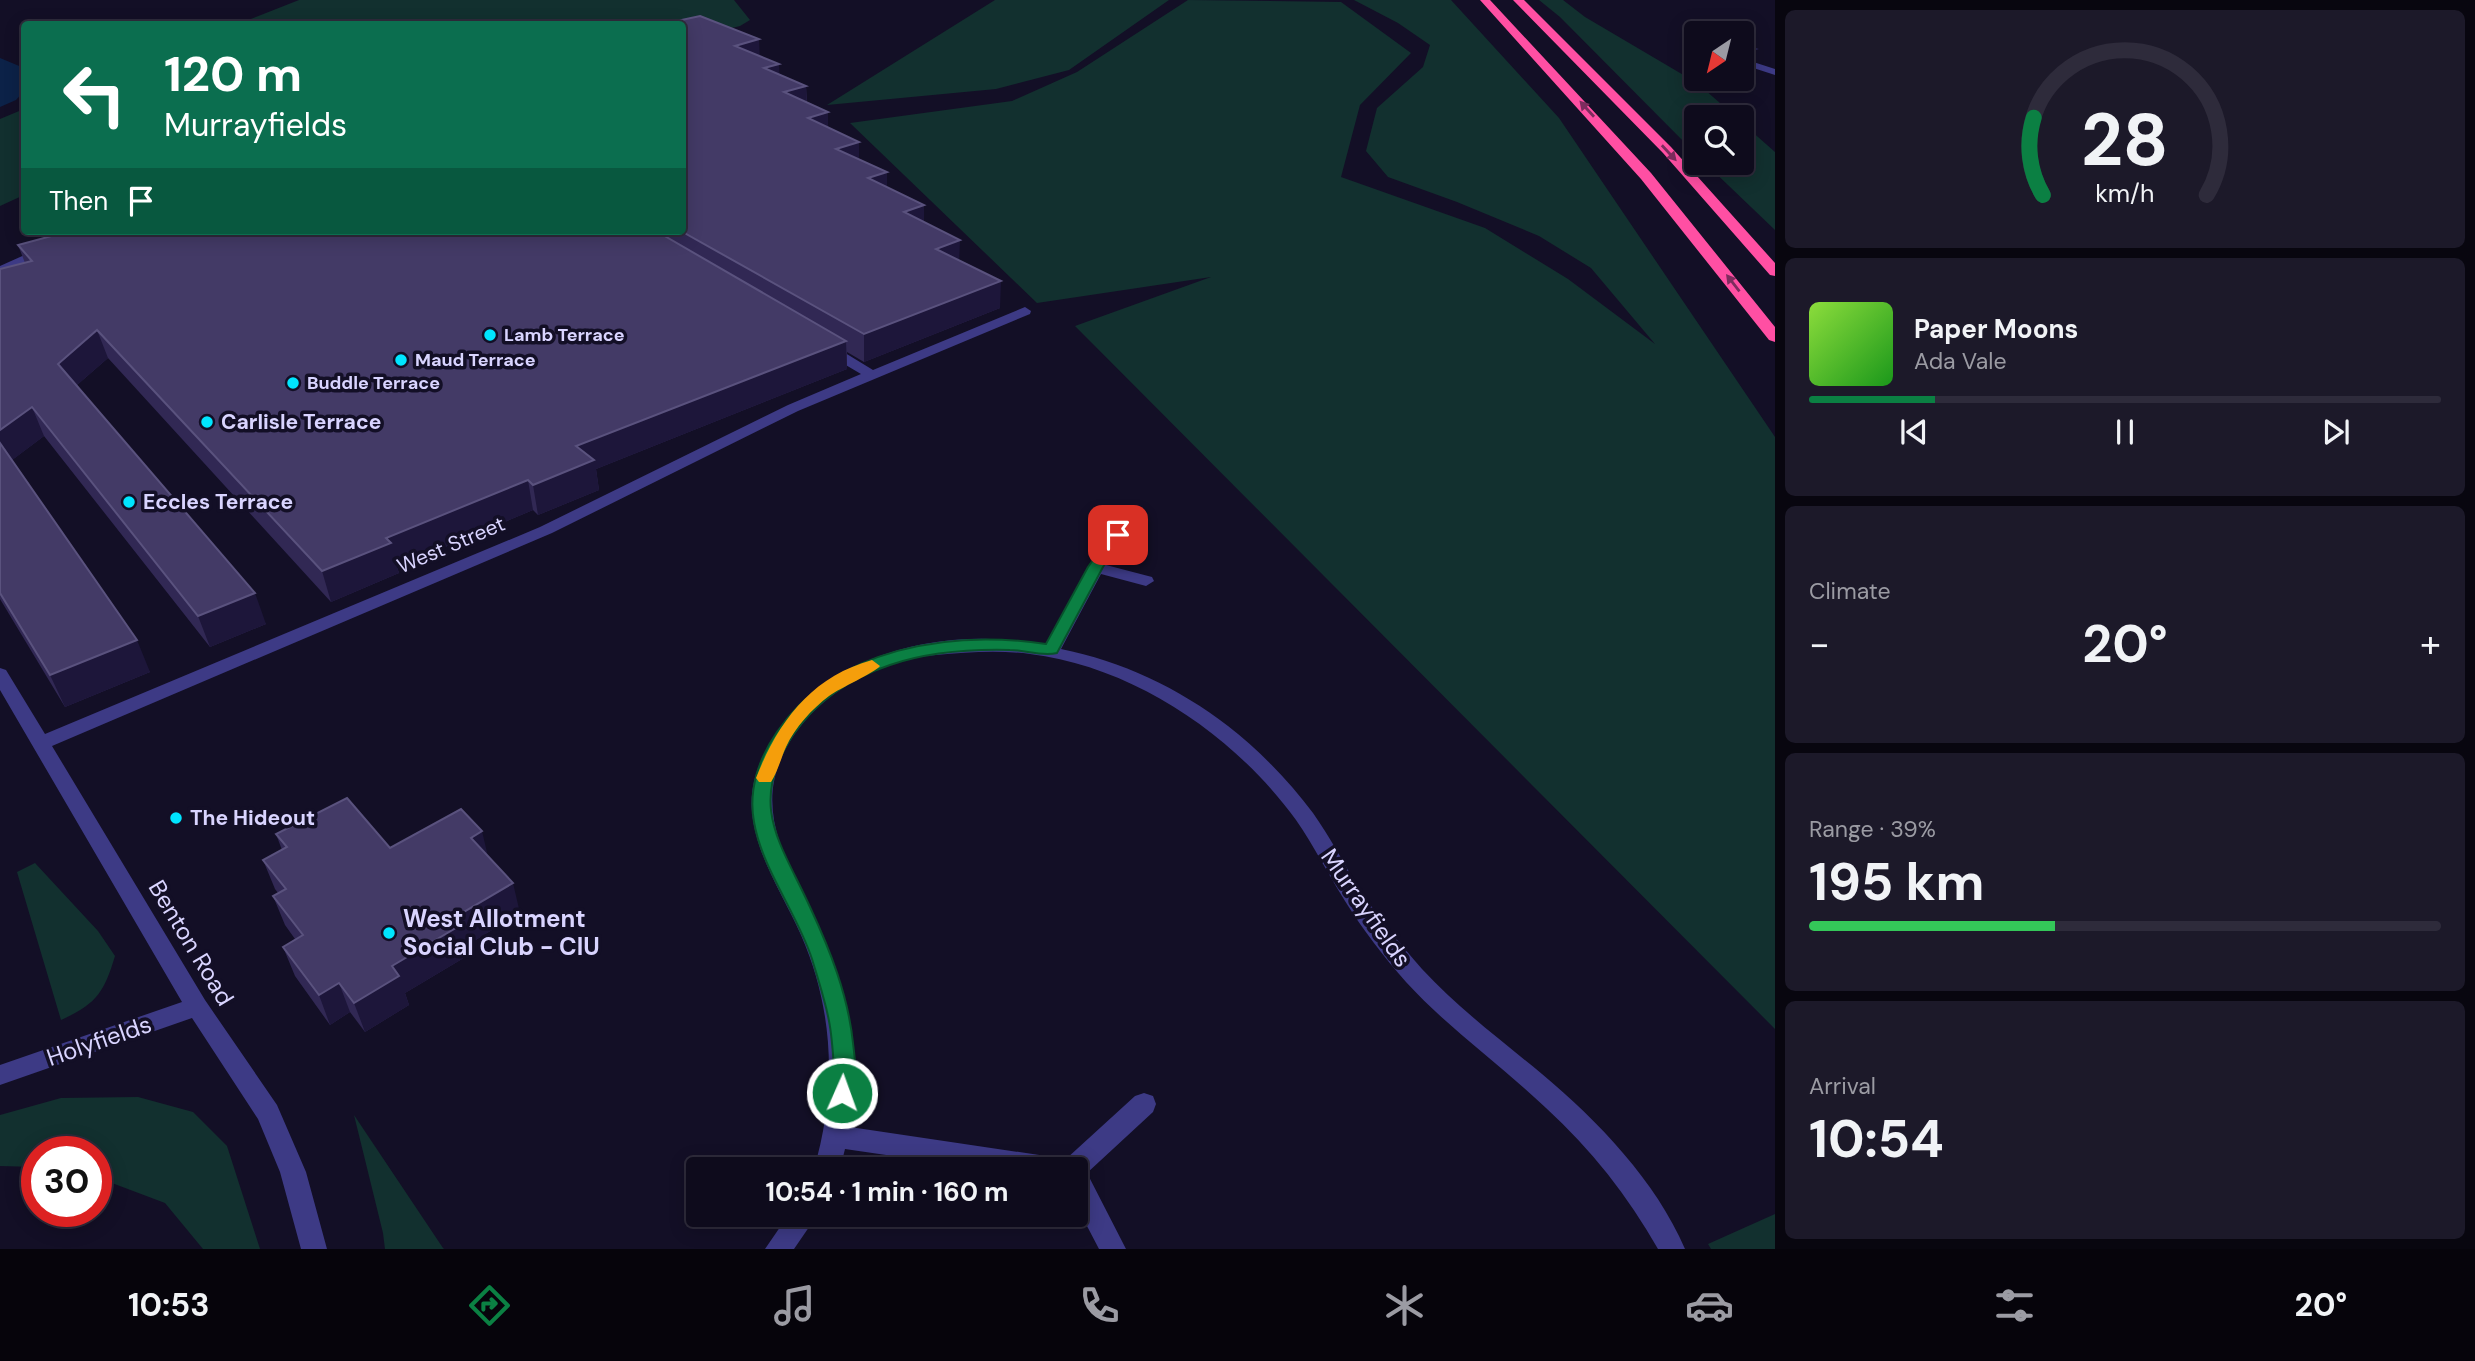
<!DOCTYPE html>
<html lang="en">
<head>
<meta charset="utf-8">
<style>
  :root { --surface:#0e0b1c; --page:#1c1929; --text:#f1f3f6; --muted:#9b9ba3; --line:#2e2b3b; --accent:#0b8043 }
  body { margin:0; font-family:"DM Sans",sans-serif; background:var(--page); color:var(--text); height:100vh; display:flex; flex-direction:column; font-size:26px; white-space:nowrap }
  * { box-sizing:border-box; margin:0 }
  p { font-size:23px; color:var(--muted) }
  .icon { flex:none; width:38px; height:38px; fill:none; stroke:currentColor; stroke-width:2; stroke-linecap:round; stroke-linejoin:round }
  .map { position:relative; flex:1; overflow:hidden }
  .panel { display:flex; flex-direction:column; gap:10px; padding:10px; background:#08060f; width:700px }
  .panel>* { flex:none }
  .hud { position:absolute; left:21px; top:21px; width:665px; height:214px; border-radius:7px; box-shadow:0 4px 18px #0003,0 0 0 2px var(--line); background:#0b6e4f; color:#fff; overflow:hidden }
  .needle { width:46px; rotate:215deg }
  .buttons { position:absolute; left:1684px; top:21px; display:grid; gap:14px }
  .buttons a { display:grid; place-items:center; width:70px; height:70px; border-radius:7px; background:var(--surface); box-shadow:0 4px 18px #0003,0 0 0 2px var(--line); font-size:35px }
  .speed { position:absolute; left:21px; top:1136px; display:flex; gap:14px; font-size:35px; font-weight:700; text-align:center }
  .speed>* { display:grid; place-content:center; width:91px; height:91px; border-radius:50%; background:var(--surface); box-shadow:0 4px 18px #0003,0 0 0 2px var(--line); line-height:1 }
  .speed .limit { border:10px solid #d22; background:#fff; color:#111 }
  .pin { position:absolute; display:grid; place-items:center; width:60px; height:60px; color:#fff; margin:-30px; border-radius:14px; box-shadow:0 4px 10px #0006 }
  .me { position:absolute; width:77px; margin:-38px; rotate:2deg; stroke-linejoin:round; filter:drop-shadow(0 0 5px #0008) }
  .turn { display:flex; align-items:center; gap:24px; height:147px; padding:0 28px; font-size:32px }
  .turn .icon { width:91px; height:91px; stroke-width:2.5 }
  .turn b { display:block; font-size:49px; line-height:60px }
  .then { display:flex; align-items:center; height:66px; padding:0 28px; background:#0003; gap:14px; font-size:26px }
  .big { font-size:52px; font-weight:700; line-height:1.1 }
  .panel .widget { flex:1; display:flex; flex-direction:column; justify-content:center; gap:10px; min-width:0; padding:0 24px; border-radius:10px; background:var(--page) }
  .panel .dial { align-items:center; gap:0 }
  .dial svg { height:182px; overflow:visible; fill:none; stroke:var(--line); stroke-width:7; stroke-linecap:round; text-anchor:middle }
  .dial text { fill:var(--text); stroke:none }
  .song { display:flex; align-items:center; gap:21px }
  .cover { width:84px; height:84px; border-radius:10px; background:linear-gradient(135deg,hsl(90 70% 55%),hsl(120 70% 35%)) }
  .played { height:7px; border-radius:4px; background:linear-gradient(90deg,var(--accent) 20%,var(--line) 20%) }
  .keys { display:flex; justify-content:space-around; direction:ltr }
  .heat { display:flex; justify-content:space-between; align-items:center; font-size:38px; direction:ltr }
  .charge { height:10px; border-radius:5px; background:linear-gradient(90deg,#34c759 39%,var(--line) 0) }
  .trip { position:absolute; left:686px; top:1157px; width:402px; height:70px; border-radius:7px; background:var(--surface); box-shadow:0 4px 18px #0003,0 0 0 2px var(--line); font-weight:700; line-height:70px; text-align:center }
  .dock { display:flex; height:112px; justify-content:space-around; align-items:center; background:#06040b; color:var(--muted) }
  .dock .icon { width:49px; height:49px }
  .dock .selected { color:var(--accent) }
  .dock b { font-size:32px; color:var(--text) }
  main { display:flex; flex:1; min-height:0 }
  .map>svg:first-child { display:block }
  .green { fill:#12302f }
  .water { fill:#0c2248 }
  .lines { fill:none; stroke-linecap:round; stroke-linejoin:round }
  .minor { fill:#3d3a85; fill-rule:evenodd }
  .highway { fill:#ff4fa3; fill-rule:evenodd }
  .wall { fill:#312854 }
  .shaded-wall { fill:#1d163a }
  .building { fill:#433a66; stroke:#5a527e; stroke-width:2 }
  .oneway { fill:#7d2c5e }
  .route { fill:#0b8043; stroke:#07532c; stroke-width:2 }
  .slow { fill:#f59e0b }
  .poi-dot { fill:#00e5ff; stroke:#130f26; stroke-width:2.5 }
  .labels { text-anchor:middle; stroke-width:7; stroke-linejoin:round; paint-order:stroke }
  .far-poi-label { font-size:18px; font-weight:bold; fill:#d9d4ff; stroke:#130f26; text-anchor:start }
  .poi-label { font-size:21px; font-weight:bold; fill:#d9d4ff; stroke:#130f26; text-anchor:start }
  .street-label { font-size:21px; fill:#d9d4ff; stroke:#130f26 }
  .near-street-label { font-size:24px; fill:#d9d4ff; stroke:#130f26 }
  .near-poi-label { font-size:24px; font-weight:bold; fill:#d9d4ff; stroke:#130f26; text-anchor:start }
</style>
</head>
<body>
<main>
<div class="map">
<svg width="1775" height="1249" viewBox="0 0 1775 1249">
  <rect width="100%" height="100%" fill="#130f26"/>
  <path class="green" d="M299 0H734L750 20 740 26 683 40 682 24H238Z
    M995 0H1169L1069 70 996 89 827 105Z
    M1188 0 1341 2 1411 53 1360 105 1341 177 1485 228 1568 279 1655 344 1591 268 1539 236 1457 202 1388 177 1366 151 1377 108 1423 67 1430 45 1398 23 1354 0H1451L1559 118 1775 437V1029L1075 326 1211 277 1037 303 850 123 1012 101 1077 72Z
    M1539 0H1563L1585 17 1697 83 1736 117H1696V154L1560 17Z
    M24 109V195L0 206V119Z
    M1741 122 1775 152V230L1705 163H1741Z
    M35 863 98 931 115 956C104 993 96 1004 61 1020L17 872Z
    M138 1097 193 1112 227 1146 260 1249H203L165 1203 96 1177V1152H37V1167L0 1166V1115L61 1098Z
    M354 1115 443 1248 444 1249H385L383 1233Z
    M1775 1214V1249H1711L1708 1244Z"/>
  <path class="water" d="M0 58 24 68V91L16 100 0 107Z"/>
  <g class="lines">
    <path class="minor" d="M1741 46 1759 49 1741 52Z
      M1741 58 1775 69V75L1741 64Z
      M78 231H94L0 275V266Z
      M1025 307 1031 311 1030 314 798 411 552 533 52 746 205 1000 277 1105 306 1172 327 1249H301L280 1172 258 1119 192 1018 0 1085V1065L182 1002 0 690V668L6 670 45 734 540 527 788 405 861 374 822 351V345H832L873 370Z
      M1118 530 1126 535 1106 565 1152 577 1154 581 1146 586 1101 574 1061 649C1121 661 1179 688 1228 726 1259 750 1289 781 1313 813 1330 837 1344 864 1360 890 1379 918 1400 944 1422 969 1458 1008 1501 1040 1542 1074 1598 1121 1656 1181 1685 1249H1658C1628 1196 1591 1149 1546 1108 1501 1065 1449 1029 1406 982 1384 957 1363 930 1345 901 1328 874 1314 846 1296 820 1235 736 1135 667 1030 654 999 650 968 652 936 655 874 660 806 700 781 759 750 829 810 895 832 958 852 1011 860 1071 850 1127L1066 1159 1135 1096 1144 1093 1153 1096 1156 1104 1153 1112 1087 1173 1126 1249H1099L1076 1205V1169H982L845 1149 840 1169H814C837 1091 834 1010 801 935 784 896 756 856 752 812 749 782 762 752 780 728 840 649 950 626 1045 645L1088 567 1112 532Z
      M789 1214H818L794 1249H765Z"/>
    <path class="highway" d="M1480 0H1490L1651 173 1775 327V342L1769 340 1641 179Z
      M1513 0H1524L1671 147 1775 263V276L1770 275 1663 153Z"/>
  </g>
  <path class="wall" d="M760 56 779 64V74L806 86 807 103 828 128 859 142V159L887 187 924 205V222L959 260 1000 308 864 362 847 352V369L596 469 599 490 538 515 533 510 397 567 399 573 331 602 108 358 77 385 266 624 210 647 44 436 12 460 150 672 65 707 0 599V269L25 263 18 245 70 231H682Z
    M276 834 390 848 488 857 520 913 464 947 467 956 405 993 409 1005 365 1032 350 1012 330 1025 295 976 283 947 295 939 285 925 273 896 278 893 275 889 263 860 282 850Z"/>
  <path class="shaded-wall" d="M759 39 760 61 735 46Z
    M779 64 780 86 764 68Z
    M806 86 807 109 784 92Z
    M828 112V136L808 118Z
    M859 142V166L836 149Z
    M887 172V197L868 178Z
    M924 205V230L904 212Z
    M960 240 959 266 936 249Z
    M1001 281 1000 308 864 362V334Z
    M97 330 108 358 69 392 58 364Z
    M846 341 847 369 596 469 599 490 538 515 533 485 576 446Z
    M32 407 44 436 7 464 0 448V430Z
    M528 480 533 510 397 567 399 573 331 602 322 571 386 538Z
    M255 593 266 624 210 647 198 616Z
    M137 640 150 672 65 707 50 675Z
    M482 831 489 861 471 838Z
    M513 883 520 913 464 947 467 956 405 993 409 1005 365 1032 354 1003 392 966 452 919Z
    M339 983 350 1012 330 1025 319 995Z"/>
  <path class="building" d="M700 16 759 39 735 46 779 64 764 68 806 86 784 92 828 112 808 118 859 142 836 149 887 172 868 178 924 205 904 212 960 240 936 249 1001 281 864 334 681 231H682V24H663Z
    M70 231H656L846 341 576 446 594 460 533 485 528 480 386 538 391 543 322 571 97 330 58 364 255 593 198 616 32 407 0 430V269L32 261 18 245Z
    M0 443 137 640 50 675 0 593Z
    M347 798 390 848 461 809 482 831 471 838 513 883 452 919 459 926 392 966 399 976 354 1003 339 983 319 995 283 947 303 935 273 896 286 889 263 860 287 847 276 834Z"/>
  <defs><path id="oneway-solid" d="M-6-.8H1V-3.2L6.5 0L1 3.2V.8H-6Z" transform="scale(1.75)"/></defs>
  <g class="oneway">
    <use href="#oneway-solid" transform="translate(1587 109) rotate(-132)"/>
    <use href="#oneway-solid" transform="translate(1669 153) rotate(47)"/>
    <use href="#oneway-solid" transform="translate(1733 283) rotate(-128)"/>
  </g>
  <path class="route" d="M1118 531 1126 535 1103 567 1057 653C1042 657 1025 650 1010 650 969 649 928 652 890 665 851 678 816 701 793 735 747 805 781 843 810 907 830 950 848 995 853 1043 855 1061 859 1082 850 1100L842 1103 835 1100C830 1089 834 1080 834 1069 833 1053 832 1036 829 1021 825 1000 818 979 812 959 797 913 762 869 754 822 748 790 759 758 777 732 835 647 951 630 1046 644L1088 567 1113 532Z"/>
  <path class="slow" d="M872 660 880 666C874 673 840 688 829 696 812 709 795 727 786 747 781 758 778 771 771 782H759L756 778C778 722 811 677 872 660Z"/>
  <g class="poi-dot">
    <circle cx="490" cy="335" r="7"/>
    <circle cx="401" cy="360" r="7"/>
    <circle cx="293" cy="383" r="7"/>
    <circle cx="207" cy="422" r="7"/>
    <circle cx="129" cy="502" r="7"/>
    <circle cx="176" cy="818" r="7"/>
    <circle cx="389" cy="933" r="7"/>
  </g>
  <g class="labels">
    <g class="far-poi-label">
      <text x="504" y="341">Lamb Terrace</text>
      <text x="415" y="366">Maud Terrace</text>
      <text x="307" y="389">Buddle Terrace</text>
    </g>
    <g class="poi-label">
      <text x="221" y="429">Carlisle Terrace</text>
      <text x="143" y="509">Eccles Terrace</text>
      <text x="190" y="825">The Hideout</text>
    </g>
    <g class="street-label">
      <text transform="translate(451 545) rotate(-23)" y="7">West Street</text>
    </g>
    <g class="near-street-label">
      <text transform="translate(1366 908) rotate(55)" y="8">Murrayfields</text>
      <text transform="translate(191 943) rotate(59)" y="8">Benton Road</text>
      <text transform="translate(99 1041) rotate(-19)" y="8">Holyfields</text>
    </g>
    <g class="near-poi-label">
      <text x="403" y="927">West Allotment<tspan x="403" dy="28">Social Club - CIU</tspan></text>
    </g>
  </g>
</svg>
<div class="buttons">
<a><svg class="needle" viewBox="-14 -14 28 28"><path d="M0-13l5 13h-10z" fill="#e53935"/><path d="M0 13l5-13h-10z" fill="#9b9ba3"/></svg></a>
<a><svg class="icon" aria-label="search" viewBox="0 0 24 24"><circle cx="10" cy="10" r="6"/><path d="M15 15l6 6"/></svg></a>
</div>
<div class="speed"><div class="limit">30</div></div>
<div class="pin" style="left:1118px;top:535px;background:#d93025"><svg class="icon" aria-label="arrive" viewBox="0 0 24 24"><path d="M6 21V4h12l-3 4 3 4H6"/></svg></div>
<svg class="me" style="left:842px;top:1093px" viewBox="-20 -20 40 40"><circle r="17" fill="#0b8043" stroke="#fff" stroke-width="3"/><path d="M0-11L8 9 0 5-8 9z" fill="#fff"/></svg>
<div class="trip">10:54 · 1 min · 160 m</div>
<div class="hud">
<div class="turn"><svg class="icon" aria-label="left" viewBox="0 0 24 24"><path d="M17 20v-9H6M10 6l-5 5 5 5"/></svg><div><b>120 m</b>Murrayfields</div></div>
<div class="then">Then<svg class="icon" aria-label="arrive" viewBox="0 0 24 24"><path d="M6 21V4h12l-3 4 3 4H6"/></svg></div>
</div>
</div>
<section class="panel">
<div class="widget dial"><svg viewBox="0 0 100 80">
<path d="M14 69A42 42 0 1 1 86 69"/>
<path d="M14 69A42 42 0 0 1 10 35" stroke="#0b8043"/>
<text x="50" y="56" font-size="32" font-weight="700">28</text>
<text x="50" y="72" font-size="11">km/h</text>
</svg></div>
<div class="widget">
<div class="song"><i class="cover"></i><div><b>Paper Moons</b><p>Ada Vale</p></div></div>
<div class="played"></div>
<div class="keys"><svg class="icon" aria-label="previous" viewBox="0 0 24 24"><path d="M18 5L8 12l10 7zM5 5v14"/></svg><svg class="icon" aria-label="pause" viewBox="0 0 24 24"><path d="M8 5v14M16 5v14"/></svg><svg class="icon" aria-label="next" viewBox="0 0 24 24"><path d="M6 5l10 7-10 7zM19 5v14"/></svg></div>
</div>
<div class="widget"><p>Climate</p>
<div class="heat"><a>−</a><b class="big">20°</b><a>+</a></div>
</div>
<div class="widget"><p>Range · 39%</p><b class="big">195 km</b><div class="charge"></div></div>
<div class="widget"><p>Arrival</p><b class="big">10:54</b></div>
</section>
</main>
<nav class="dock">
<b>10:53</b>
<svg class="icon selected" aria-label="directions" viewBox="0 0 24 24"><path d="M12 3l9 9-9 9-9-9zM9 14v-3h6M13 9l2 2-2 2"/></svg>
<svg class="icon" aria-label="music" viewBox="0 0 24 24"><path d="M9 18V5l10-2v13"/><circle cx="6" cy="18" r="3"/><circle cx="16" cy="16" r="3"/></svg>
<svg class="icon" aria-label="phone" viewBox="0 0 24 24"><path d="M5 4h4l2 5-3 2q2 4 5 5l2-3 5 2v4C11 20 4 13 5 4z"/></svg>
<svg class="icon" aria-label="climate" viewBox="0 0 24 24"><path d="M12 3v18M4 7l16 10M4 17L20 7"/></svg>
<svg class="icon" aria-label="car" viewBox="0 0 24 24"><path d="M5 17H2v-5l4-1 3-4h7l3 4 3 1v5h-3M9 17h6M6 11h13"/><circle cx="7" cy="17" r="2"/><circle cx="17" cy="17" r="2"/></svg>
<svg class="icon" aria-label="filters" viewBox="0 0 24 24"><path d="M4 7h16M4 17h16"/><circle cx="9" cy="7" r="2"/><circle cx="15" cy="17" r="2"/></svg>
<b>20°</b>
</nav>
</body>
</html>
